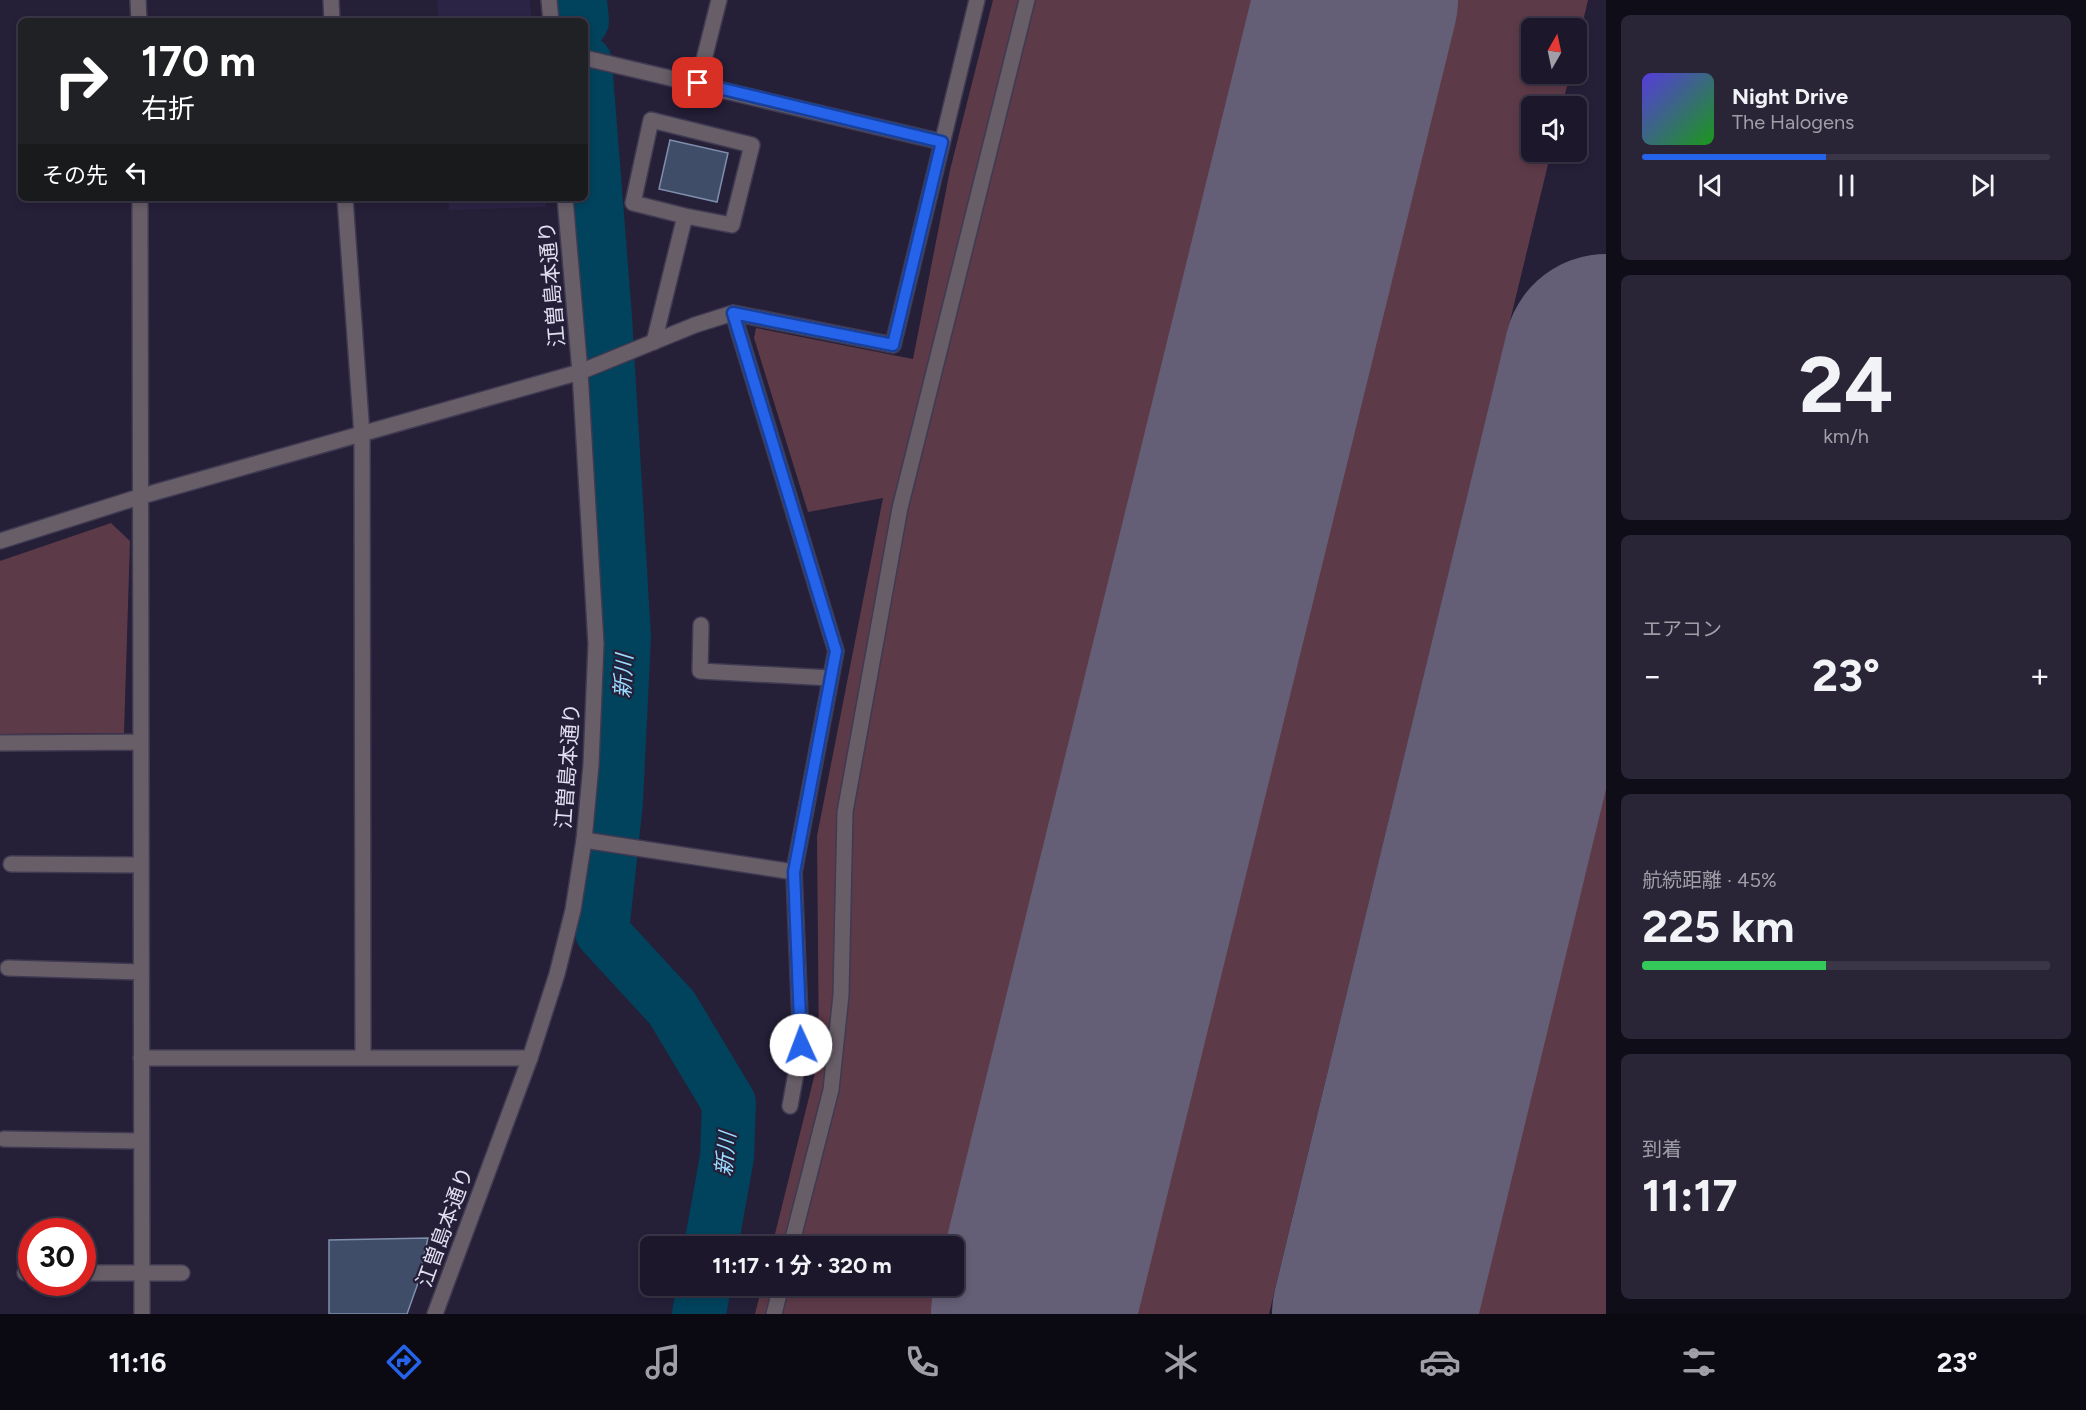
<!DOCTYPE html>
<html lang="ja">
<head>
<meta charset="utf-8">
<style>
  :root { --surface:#1c172a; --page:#292436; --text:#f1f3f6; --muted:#a09fa8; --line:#3a3647; --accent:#2563eb }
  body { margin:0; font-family:Figtree,"Noto Sans JP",sans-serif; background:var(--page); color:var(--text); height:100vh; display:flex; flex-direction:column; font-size:22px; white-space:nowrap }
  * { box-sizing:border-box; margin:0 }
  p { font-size:20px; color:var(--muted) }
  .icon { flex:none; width:33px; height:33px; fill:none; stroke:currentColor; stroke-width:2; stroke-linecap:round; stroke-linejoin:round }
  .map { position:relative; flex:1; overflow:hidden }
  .panel { display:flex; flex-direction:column; gap:15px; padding:15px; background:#0f0d17; width:480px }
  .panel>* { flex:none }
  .banner { position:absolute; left:18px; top:18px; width:570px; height:183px; border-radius:9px; box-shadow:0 3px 9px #0003,0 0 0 2px var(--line); background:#202124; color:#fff; overflow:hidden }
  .needle { width:39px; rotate:9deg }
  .tools { position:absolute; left:1521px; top:18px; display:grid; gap:12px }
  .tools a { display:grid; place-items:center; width:66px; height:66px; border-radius:9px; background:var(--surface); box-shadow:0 3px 9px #0003,0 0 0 2px var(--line); font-size:30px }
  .speed { position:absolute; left:18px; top:1218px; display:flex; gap:12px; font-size:30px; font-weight:700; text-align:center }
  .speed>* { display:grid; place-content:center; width:78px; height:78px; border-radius:50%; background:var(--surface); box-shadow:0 3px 9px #0003,0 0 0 2px var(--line); line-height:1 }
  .speed .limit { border:9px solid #d22; background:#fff; color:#111 }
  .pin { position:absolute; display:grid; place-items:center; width:51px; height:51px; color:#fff; margin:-26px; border-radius:12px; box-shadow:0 3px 9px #0006 }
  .me { position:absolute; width:66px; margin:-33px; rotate:358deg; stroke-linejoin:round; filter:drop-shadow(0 0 4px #0008) }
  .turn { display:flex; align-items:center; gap:21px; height:126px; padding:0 24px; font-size:27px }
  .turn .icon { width:78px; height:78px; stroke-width:2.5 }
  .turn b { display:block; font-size:42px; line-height:51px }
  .then { display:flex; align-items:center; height:57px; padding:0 24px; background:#0003; gap:12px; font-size:22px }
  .big { font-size:45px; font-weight:700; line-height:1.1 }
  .panel .tile { flex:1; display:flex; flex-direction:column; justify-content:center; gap:9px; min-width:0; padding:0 21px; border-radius:9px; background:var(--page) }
  .panel .dial { align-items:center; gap:0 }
  .dial b { font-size:78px; line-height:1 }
  .song { display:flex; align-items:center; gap:18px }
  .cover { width:72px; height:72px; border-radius:9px; background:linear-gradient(135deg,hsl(250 70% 55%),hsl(120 70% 35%)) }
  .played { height:6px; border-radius:3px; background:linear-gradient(90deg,var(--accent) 45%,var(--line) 45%) }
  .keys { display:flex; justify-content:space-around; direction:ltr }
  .heat { display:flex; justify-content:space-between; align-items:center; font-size:33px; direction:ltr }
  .charge { height:9px; border-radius:4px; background:linear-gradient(90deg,#34c759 45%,var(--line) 0) }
  .trip { position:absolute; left:640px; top:1236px; width:324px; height:60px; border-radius:9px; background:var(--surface); box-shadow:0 3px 9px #0003,0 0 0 2px var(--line); font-weight:700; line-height:60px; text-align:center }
  .tabs { display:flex; height:96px; justify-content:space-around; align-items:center; background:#0b0911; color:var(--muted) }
  .tabs .icon { width:42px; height:42px }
  .tabs .on { color:var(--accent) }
  .tabs b { font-size:27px; color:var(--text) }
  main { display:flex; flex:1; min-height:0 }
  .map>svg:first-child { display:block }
  .built { fill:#2c2444 }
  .green { fill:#5d3a47 }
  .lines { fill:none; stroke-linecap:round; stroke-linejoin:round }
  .river { stroke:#01425c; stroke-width:54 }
  .taxiway { stroke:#645f76; stroke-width:81 }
  .runway { stroke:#645f76; stroke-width:204 }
  .building { fill:#404d68; stroke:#7f8eac; stroke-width:1.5 }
  .service-casing { stroke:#3f3a52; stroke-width:18 }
  .minor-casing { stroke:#3f3a52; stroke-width:18 }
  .tertiary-casing { stroke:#3f3a52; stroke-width:18 }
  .service { stroke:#685e68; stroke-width:15 }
  .minor { stroke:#685e68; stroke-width:15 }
  .tertiary { stroke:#685e68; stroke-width:15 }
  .route-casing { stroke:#184099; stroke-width:15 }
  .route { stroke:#2563eb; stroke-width:10 }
  .labels { text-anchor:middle; stroke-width:4.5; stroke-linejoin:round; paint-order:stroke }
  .street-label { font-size:21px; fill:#e1deef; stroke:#251f38 }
  .water-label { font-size:22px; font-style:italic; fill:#99dbfe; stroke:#251f38 }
</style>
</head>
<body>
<main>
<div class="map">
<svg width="1606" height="1314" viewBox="0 0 1606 1314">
  <rect width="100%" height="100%" fill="#251f38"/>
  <path class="built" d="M437 0H530L532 21H438Z
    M448 198H545L546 207 449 210Z"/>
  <path class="green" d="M993 0H1588L1577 47 1576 28H1532V74H1570L1562 106H1532V152H1551L1269 1314H755L762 1286H954V1246H772L819 1057 817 836 883 498 808 512 754 338 756 328 913 359 950 170Z
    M111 523 130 541 124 733 0 734V561Z
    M1606 778V1314H1476Z"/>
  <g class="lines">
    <path class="river" d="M580 0 582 21
      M585 62 605 317 624 637 616 802 602 932 672 1008 729 1103 727 1157 711 1246
      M699 1314 704 1286"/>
    <path class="taxiway" d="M1532 662C1554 636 1576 616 1606 600"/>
    <path class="runway" d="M1033 1314 1356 0
      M1374 1314 1606 356"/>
  </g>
  <path class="building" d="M670 140 728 153 717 202 659 189Z
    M428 1238 418 1283 407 1314H329V1240Z"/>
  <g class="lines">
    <g class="service-casing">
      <path id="service" d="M654 342 685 216 633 203 651 120 752 145 732 225 685 216
        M791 1246 831 1090 841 995 845 812 900 508 1027 0
        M774 1314 781 1286"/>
    </g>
    <g class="minor-casing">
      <path id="minor" d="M138 0 139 21
        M331 0 332 21
        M585 58 942 142
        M698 83 719 0
        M140 198 142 1314
        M345 198 362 435 363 1057
        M733 313 836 651 794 872 801 1045 790 1106
        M0 541 142 496 580 372 695 325 733 313 893 345 977 0
        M701 625 700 671 831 678
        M0 743 141 742
        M584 840 794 872
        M11 864 141 865
        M8 968 141 972
        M141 1058H530
        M4 1139 141 1141
        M25 1273H32
        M82 1273H182"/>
    </g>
    <g class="tertiary-casing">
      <path id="tertiary" d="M549 0 551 21
        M435 1314 530 1058 557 974 573 910 584 840 591 765 596 644 580 372 565 198"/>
    </g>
    <use href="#service" class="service"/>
    <use href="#minor" class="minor"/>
    <use href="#tertiary" class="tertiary"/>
  </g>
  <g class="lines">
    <g class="route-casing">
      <path id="route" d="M698 83 942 142 893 345 733 313 836 651 794 872 801 1045"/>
    </g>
    <use href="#route" class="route"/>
  </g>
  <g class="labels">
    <g class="street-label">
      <text transform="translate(552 284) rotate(-95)" y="7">江曽島本通り</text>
      <text transform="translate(568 766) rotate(-86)" y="7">江曽島本通り</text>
      <text transform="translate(445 1227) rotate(-70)" y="7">江曽島本通り</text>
    </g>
    <g class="water-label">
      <text transform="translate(623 676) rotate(-87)" y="8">新川</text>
      <text transform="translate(725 1154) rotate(-84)" y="8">新川</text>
    </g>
  </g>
</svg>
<div class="tools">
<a><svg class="needle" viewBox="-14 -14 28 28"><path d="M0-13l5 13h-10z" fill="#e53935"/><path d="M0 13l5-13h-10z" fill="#a09fa8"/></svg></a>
<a><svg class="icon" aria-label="sound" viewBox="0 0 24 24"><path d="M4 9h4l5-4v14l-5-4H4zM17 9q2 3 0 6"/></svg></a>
</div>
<div class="speed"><div class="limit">30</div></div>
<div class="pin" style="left:698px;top:83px;background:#d93025"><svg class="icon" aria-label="arrive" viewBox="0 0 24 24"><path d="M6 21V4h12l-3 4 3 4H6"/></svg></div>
<svg class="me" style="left:801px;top:1045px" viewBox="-20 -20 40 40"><circle r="19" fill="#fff"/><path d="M0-13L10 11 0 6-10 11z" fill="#2563eb"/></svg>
<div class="trip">11:17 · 1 分 · 320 m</div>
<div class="banner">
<div class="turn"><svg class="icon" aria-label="right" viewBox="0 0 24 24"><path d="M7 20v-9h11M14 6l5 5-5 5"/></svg><div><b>170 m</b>右折</div></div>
<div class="then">その先<svg class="icon" aria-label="left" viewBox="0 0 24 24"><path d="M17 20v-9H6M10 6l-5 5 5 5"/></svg></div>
</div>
</div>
<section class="panel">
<div class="tile">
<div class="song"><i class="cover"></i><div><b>Night Drive</b><p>The Halogens</p></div></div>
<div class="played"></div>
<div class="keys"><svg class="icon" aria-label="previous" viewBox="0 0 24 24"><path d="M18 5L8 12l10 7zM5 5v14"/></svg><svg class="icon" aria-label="pause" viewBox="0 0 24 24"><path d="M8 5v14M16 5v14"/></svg><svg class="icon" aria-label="next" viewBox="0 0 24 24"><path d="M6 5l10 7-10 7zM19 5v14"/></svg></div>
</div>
<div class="tile dial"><b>24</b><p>km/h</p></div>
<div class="tile"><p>エアコン</p>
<div class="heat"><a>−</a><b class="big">23°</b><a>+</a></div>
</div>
<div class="tile"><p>航続距離 · 45%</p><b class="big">225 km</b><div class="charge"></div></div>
<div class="tile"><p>到着</p><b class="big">11:17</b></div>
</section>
</main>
<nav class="tabs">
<b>11:16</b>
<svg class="icon on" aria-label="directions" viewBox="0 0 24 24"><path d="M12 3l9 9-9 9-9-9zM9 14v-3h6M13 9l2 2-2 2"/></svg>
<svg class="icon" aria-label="music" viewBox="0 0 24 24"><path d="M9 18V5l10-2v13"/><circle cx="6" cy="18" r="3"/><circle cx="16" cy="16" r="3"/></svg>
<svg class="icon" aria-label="phone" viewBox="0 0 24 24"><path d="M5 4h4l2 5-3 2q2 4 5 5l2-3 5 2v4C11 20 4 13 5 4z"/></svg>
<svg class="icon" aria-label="climate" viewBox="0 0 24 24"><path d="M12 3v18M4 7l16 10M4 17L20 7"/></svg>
<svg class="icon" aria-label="car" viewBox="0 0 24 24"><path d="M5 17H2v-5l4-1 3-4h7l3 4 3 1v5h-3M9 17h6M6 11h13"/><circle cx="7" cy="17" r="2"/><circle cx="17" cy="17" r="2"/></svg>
<svg class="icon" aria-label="filters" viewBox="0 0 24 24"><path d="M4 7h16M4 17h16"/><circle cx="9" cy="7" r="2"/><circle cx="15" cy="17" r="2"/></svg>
<b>23°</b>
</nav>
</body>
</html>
